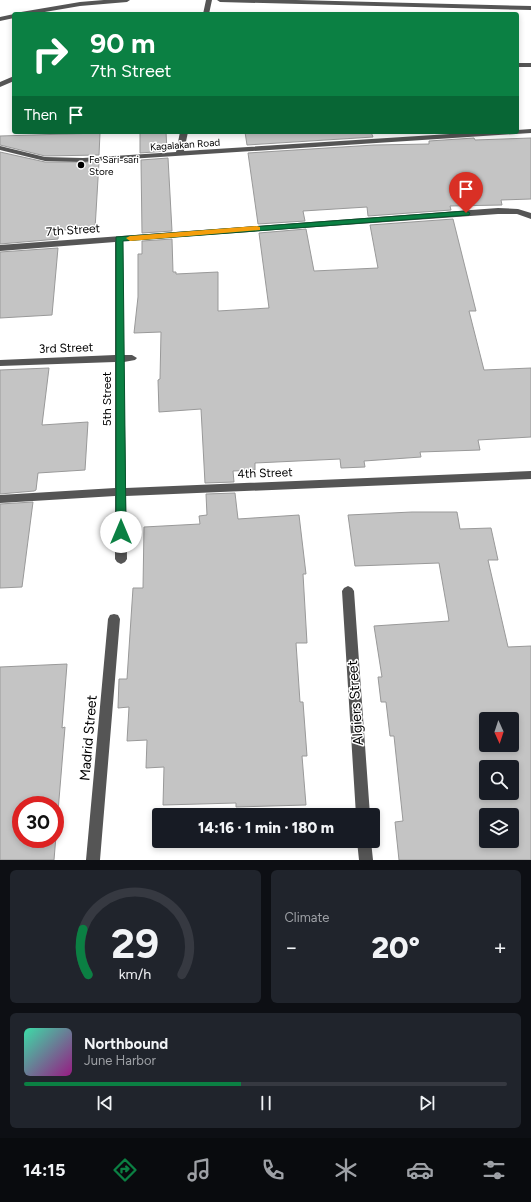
<!DOCTYPE html>
<html lang="en">
<head>
<meta charset="utf-8">
<style>
  :root { --surface:#171b24; --page:#20242c; --text:#f1f3f6; --muted:#9ea1a6; --line:#363941; --accent:#0b8043 }
  body { margin:0; font-family:Figtree,sans-serif; background:var(--page); color:var(--text); height:100vh; display:flex; flex-direction:column; font-size:15px; white-space:nowrap }
  * { box-sizing:border-box; margin:0 }
  p { font-size:13px; color:var(--muted) }
  .icon { flex:none; width:22px; height:22px; fill:none; stroke:currentColor; stroke-width:2; stroke-linecap:round; stroke-linejoin:round }
  .map { position:relative; height:860px; overflow:hidden }
  .details { display:flex; flex-direction:column; gap:10px; padding:10px; background:#0d0f14; flex:1 }
  .details>* { flex:none }
  .guide { position:absolute; left:12px; top:12px; width:507px; height:122px; border-radius:4px; box-shadow:0 2px 6px #0003; background:#0b8043; color:#fff; overflow:hidden }
  .needle { width:26px; rotate:177deg }
  .buttons { position:absolute; left:479px; top:712px; display:grid; gap:8px }
  .buttons a { display:grid; place-items:center; width:40px; height:40px; border-radius:4px; background:var(--surface); box-shadow:0 2px 6px #0003; font-size:20px }
  .speed { position:absolute; left:12px; top:796px; display:flex; gap:8px; font-size:20px; font-weight:700; text-align:center }
  .speed>* { display:grid; place-content:center; width:52px; height:52px; border-radius:50%; background:var(--surface); box-shadow:0 2px 6px #0003; line-height:1 }
  .speed .limit { border:6px solid #d22; background:#fff; color:#111 }
  .pin { position:absolute; display:grid; place-items:center; width:34px; height:34px; color:#fff; margin:-41px -17px; border-radius:50% 50% 50% 0; rotate:-45deg; box-shadow:0 0 4px #0007 }
  .pin .icon { rotate:45deg }
  .me { position:absolute; width:44px; margin:-22px; rotate:0deg; stroke-linejoin:round; filter:drop-shadow(0 0 3px #0008) }
  .turn { display:flex; align-items:center; gap:14px; height:84px; padding:0 12px; font-size:18px }
  .turn .icon { width:52px; height:52px; stroke-width:2.5 }
  .turn b { display:block; font-size:28px; line-height:34px }
  .then { display:flex; align-items:center; height:38px; padding:0 12px; background:#0003; gap:8px; font-size:15px }
  .big { font-size:30px; font-weight:800; line-height:1.1 }
  .details .card { flex:1; display:flex; flex-direction:column; justify-content:center; gap:6px; min-width:0; padding:0 14px; border-radius:6px; background:var(--page) }
  .details .dial { align-items:center; gap:0 }
  .dial svg { height:104px; overflow:visible; fill:none; stroke:var(--line); stroke-width:7; stroke-linecap:round; text-anchor:middle }
  .dial text { fill:var(--text); stroke:none }
  .song { display:flex; align-items:center; gap:12px }
  .cover { width:48px; height:48px; border-radius:6px; background:linear-gradient(135deg,hsl(160 70% 55%),hsl(310 70% 35%)) }
  .played { height:4px; border-radius:2px; background:linear-gradient(90deg,var(--accent) 45%,var(--line) 45%) }
  .keys { display:flex; justify-content:space-around; direction:ltr }
  .heat { display:flex; justify-content:space-between; align-items:center; font-size:22px; direction:ltr }
  .details .tiles { flex:1; display:grid; gap:10px; grid-template-columns:1fr 1fr }
  .card:last-child { grid-column:span 2 }
  .trip { position:absolute; left:152px; top:808px; width:228px; height:40px; border-radius:4px; background:var(--surface); box-shadow:0 2px 6px #0003; font-weight:800; line-height:40px; text-align:center }
  .menu { display:flex; height:64px; justify-content:space-around; align-items:center; background:#090b0e; color:var(--muted) }
  .menu .icon { width:28px; height:28px }
  .menu .on { color:var(--accent) }
  .menu b { font-size:18px; color:var(--text) }
  .map>svg:first-child { display:block }
  .building { fill:#c4c4c4; stroke:#999; fill-rule:evenodd }
  .lines { fill:none; stroke-linecap:round; stroke-linejoin:round }
  .minor { fill:#555; fill-rule:evenodd }
  .route { fill:#0b8043; stroke:#07532c }
  .slow { fill:#f59e0b }
  .poi-dot { fill:#000; stroke:#fff; stroke-width:1.5 }
  .labels { text-anchor:middle; stroke-width:3; stroke-linejoin:round; paint-order:stroke }
  .far-street-label { font-size:10px; fill:#000; stroke:#fff }
  .far-poi-label { font-size:10px; fill:#000; stroke:#fff; text-anchor:start }
  .street-label { font-size:12px; fill:#000; stroke:#fff }
  .near-street-label { font-size:14px; fill:#000; stroke:#fff }
</style>
</head>
<body>
<div class="map">
<svg width="531" height="860" viewBox="0 0 531 860">
  <rect width="100%" height="100%" fill="#fff"/>
  <path class="building" d="M140 132H166L167 151 140 153Z
    M245 132H371L373 137 247 145Z
    M100 133 99 155 45 156 0 145V136Z
    M474 138 475 140 531 138V199L501 200 502 205 450 206 451 210 368 216 367 207 303 211 305 221 258 224 248 153 374 145 429 144V141Z
    M0 152 45 162H99L95 229 59 230 58 239 0 244Z
    M168 158 172 231 142 233 141 160Z
    M453 219 476 311H469L484 370 531 368V437L478 440 480 450 420 452 421 457 364 461 365 467 341 468 340 459 255 463V470L233 471 234 482 205 483 201 409 159 412 158 380 160 379 161 332 134 333 138 297V254H142V241L172 239 173 272H176V274L218 272V311L269 308 259 233 306 229 314 271 378 268 370 225Z
    M58 248 52 315 0 318V252Z
    M49 368 42 425 88 422 85 470 38 473 36 490 34 491 0 494V370Z
    M235 493 238 519 299 515 306 574H303L307 643H296L300 702H303L307 756H302L306 805 236 807V803L163 805 164 767 146 768 147 740 127 741 129 707 118 708 119 679H127L133 588H143L144 527 200 524 199 516 207 515 206 494Z
    M33 502 22 587 0 588V504Z
    M412 512H457L460 529 491 528 498 560H488L508 647 531 646V860H399L395 822 403 821 394 736H390L386 702H381L378 677H382L374 626 449 621 448 614 439 563 355 566 348 515ZM486 719H512V745H486ZM486 767H512V793H486ZM486 815H512V841H486Z
    M67 664 62 728 65 727 54 860H0V667ZM21 805H55V839H21Z"/>
  <g class="lines">
    <path class="minor" d="M104 0H130L127 2 80 6 33 14H18L21 12 80 2Z
      M206 0H212L209 14H203Z
      M217 0H296L531 6V10L220 2Z
      M14 14V18L0 21V17Z
      M517 63H531V67H517Z
      M14 76V81L0 87V82Z
      M531 129V133L83 162 45 161 0 150V146L45 157 83 158 176 152 180 132H188L184 151 481 132H517V130Z
      M498 208 518 209 531 213V219L517 214H498L123 241 124 355H132L137 358 135 360 124 362 126 488 531 471V479L126 496 127 559 125 562 121 564 117 562 115 559V496L0 503V495L115 488V362L0 366V360L115 355V242L0 251V245Z
      M348 586 352 588 354 591 370 815H356L342 591 344 588Z
      M114 614 118 615 120 619 100 860H86L108 619 110 615Z
      M357 841H371L373 860H359Z"/>
  </g>
  <path class="route" d="M466 211 470 213 469 215 123 241 126 532 121 536 117 535 116 532V237Z"/>
  <path class="slow" d="M257 226 260 227V230L130 241 126 238 130 236Z"/>
  <circle class="poi-dot" cx="81" cy="165" r="4"/>
  <g class="labels">
    <g class="far-street-label">
      <text transform="translate(185 144) rotate(-4)" y="4">Kagalakan Road</text>
    </g>
    <g class="far-poi-label">
      <text x="89" y="163">Fe Sari-sari<tspan x="89" dy="12">Store</tspan></text>
    </g>
    <g class="street-label">
      <text transform="translate(73 230) rotate(-4)" y="4">7th Street</text>
      <text transform="translate(66 348) rotate(-2)" y="4">3rd Street</text>
      <text transform="translate(107 399) rotate(-90)" y="4">5th Street</text>
      <text transform="translate(265 473) rotate(-2)" y="4">4th Street</text>
    </g>
    <g class="near-street-label">
      <text transform="translate(355 703) rotate(-94)" y="5">Algiers Street</text>
      <text transform="translate(88 738) rotate(-85)" y="5">Madrid Street</text>
    </g>
  </g>
</svg>
<div class="buttons">
<a><svg class="needle" viewBox="-14 -14 28 28"><path d="M0-13l5 13h-10z" fill="#e53935"/><path d="M0 13l5-13h-10z" fill="#9ea1a6"/></svg></a>
<a><svg class="icon" aria-label="search" viewBox="0 0 24 24"><circle cx="10" cy="10" r="6"/><path d="M15 15l6 6"/></svg></a>
<a><svg class="icon" aria-label="layers" viewBox="0 0 24 24"><path d="M12 4l9 5-9 5-9-5zM3 14l9 5 9-5"/></svg></a>
</div>
<div class="speed"><div class="limit">30</div></div>
<div class="pin" style="left:466px;top:213px;background:#d93025"><svg class="icon" aria-label="arrive" viewBox="0 0 24 24"><path d="M6 21V4h12l-3 4 3 4H6"/></svg></div>
<svg class="me" style="left:121px;top:532px" viewBox="-20 -20 40 40"><circle r="19" fill="#fff"/><path d="M0-13L10 11 0 6-10 11z" fill="#0b8043"/></svg>
<div class="trip">14:16 · 1 min · 180 m</div>
<div class="guide">
<div class="turn"><svg class="icon" aria-label="right" viewBox="0 0 24 24"><path d="M7 20v-9h11M14 6l5 5-5 5"/></svg><div><b>90 m</b>7th Street</div></div>
<div class="then">Then<svg class="icon" aria-label="arrive" viewBox="0 0 24 24"><path d="M6 21V4h12l-3 4 3 4H6"/></svg></div>
</div>
</div>
<section class="details">
<div class="tiles">
<div class="card dial"><svg viewBox="0 0 100 80">
<path d="M14 69A42 42 0 1 1 86 69"/>
<path d="M14 69A42 42 0 0 1 10 34" stroke="#0b8043"/>
<text x="50" y="56" font-size="32" font-weight="700">29</text>
<text x="50" y="72" font-size="11">km/h</text>
</svg></div>
<div class="card"><p>Climate</p>
<div class="heat"><a>−</a><b class="big">20°</b><a>+</a></div>
</div>
<div class="card">
<div class="song"><i class="cover"></i><div><b>Northbound</b><p>June Harbor</p></div></div>
<div class="played"></div>
<div class="keys"><svg class="icon" aria-label="previous" viewBox="0 0 24 24"><path d="M18 5L8 12l10 7zM5 5v14"/></svg><svg class="icon" aria-label="pause" viewBox="0 0 24 24"><path d="M8 5v14M16 5v14"/></svg><svg class="icon" aria-label="next" viewBox="0 0 24 24"><path d="M6 5l10 7-10 7zM19 5v14"/></svg></div>
</div>
</div>
</section>
<nav class="menu">
<b>14:15</b>
<svg class="icon on" aria-label="directions" viewBox="0 0 24 24"><path d="M12 3l9 9-9 9-9-9zM9 14v-3h6M13 9l2 2-2 2"/></svg>
<svg class="icon" aria-label="music" viewBox="0 0 24 24"><path d="M9 18V5l10-2v13"/><circle cx="6" cy="18" r="3"/><circle cx="16" cy="16" r="3"/></svg>
<svg class="icon" aria-label="phone" viewBox="0 0 24 24"><path d="M5 4h4l2 5-3 2q2 4 5 5l2-3 5 2v4C11 20 4 13 5 4z"/></svg>
<svg class="icon" aria-label="climate" viewBox="0 0 24 24"><path d="M12 3v18M4 7l16 10M4 17L20 7"/></svg>
<svg class="icon" aria-label="car" viewBox="0 0 24 24"><path d="M5 17H2v-5l4-1 3-4h7l3 4 3 1v5h-3M9 17h6M6 11h13"/><circle cx="7" cy="17" r="2"/><circle cx="17" cy="17" r="2"/></svg>
<svg class="icon" aria-label="filters" viewBox="0 0 24 24"><path d="M4 7h16M4 17h16"/><circle cx="9" cy="7" r="2"/><circle cx="15" cy="17" r="2"/></svg>
</nav>
</body>
</html>
